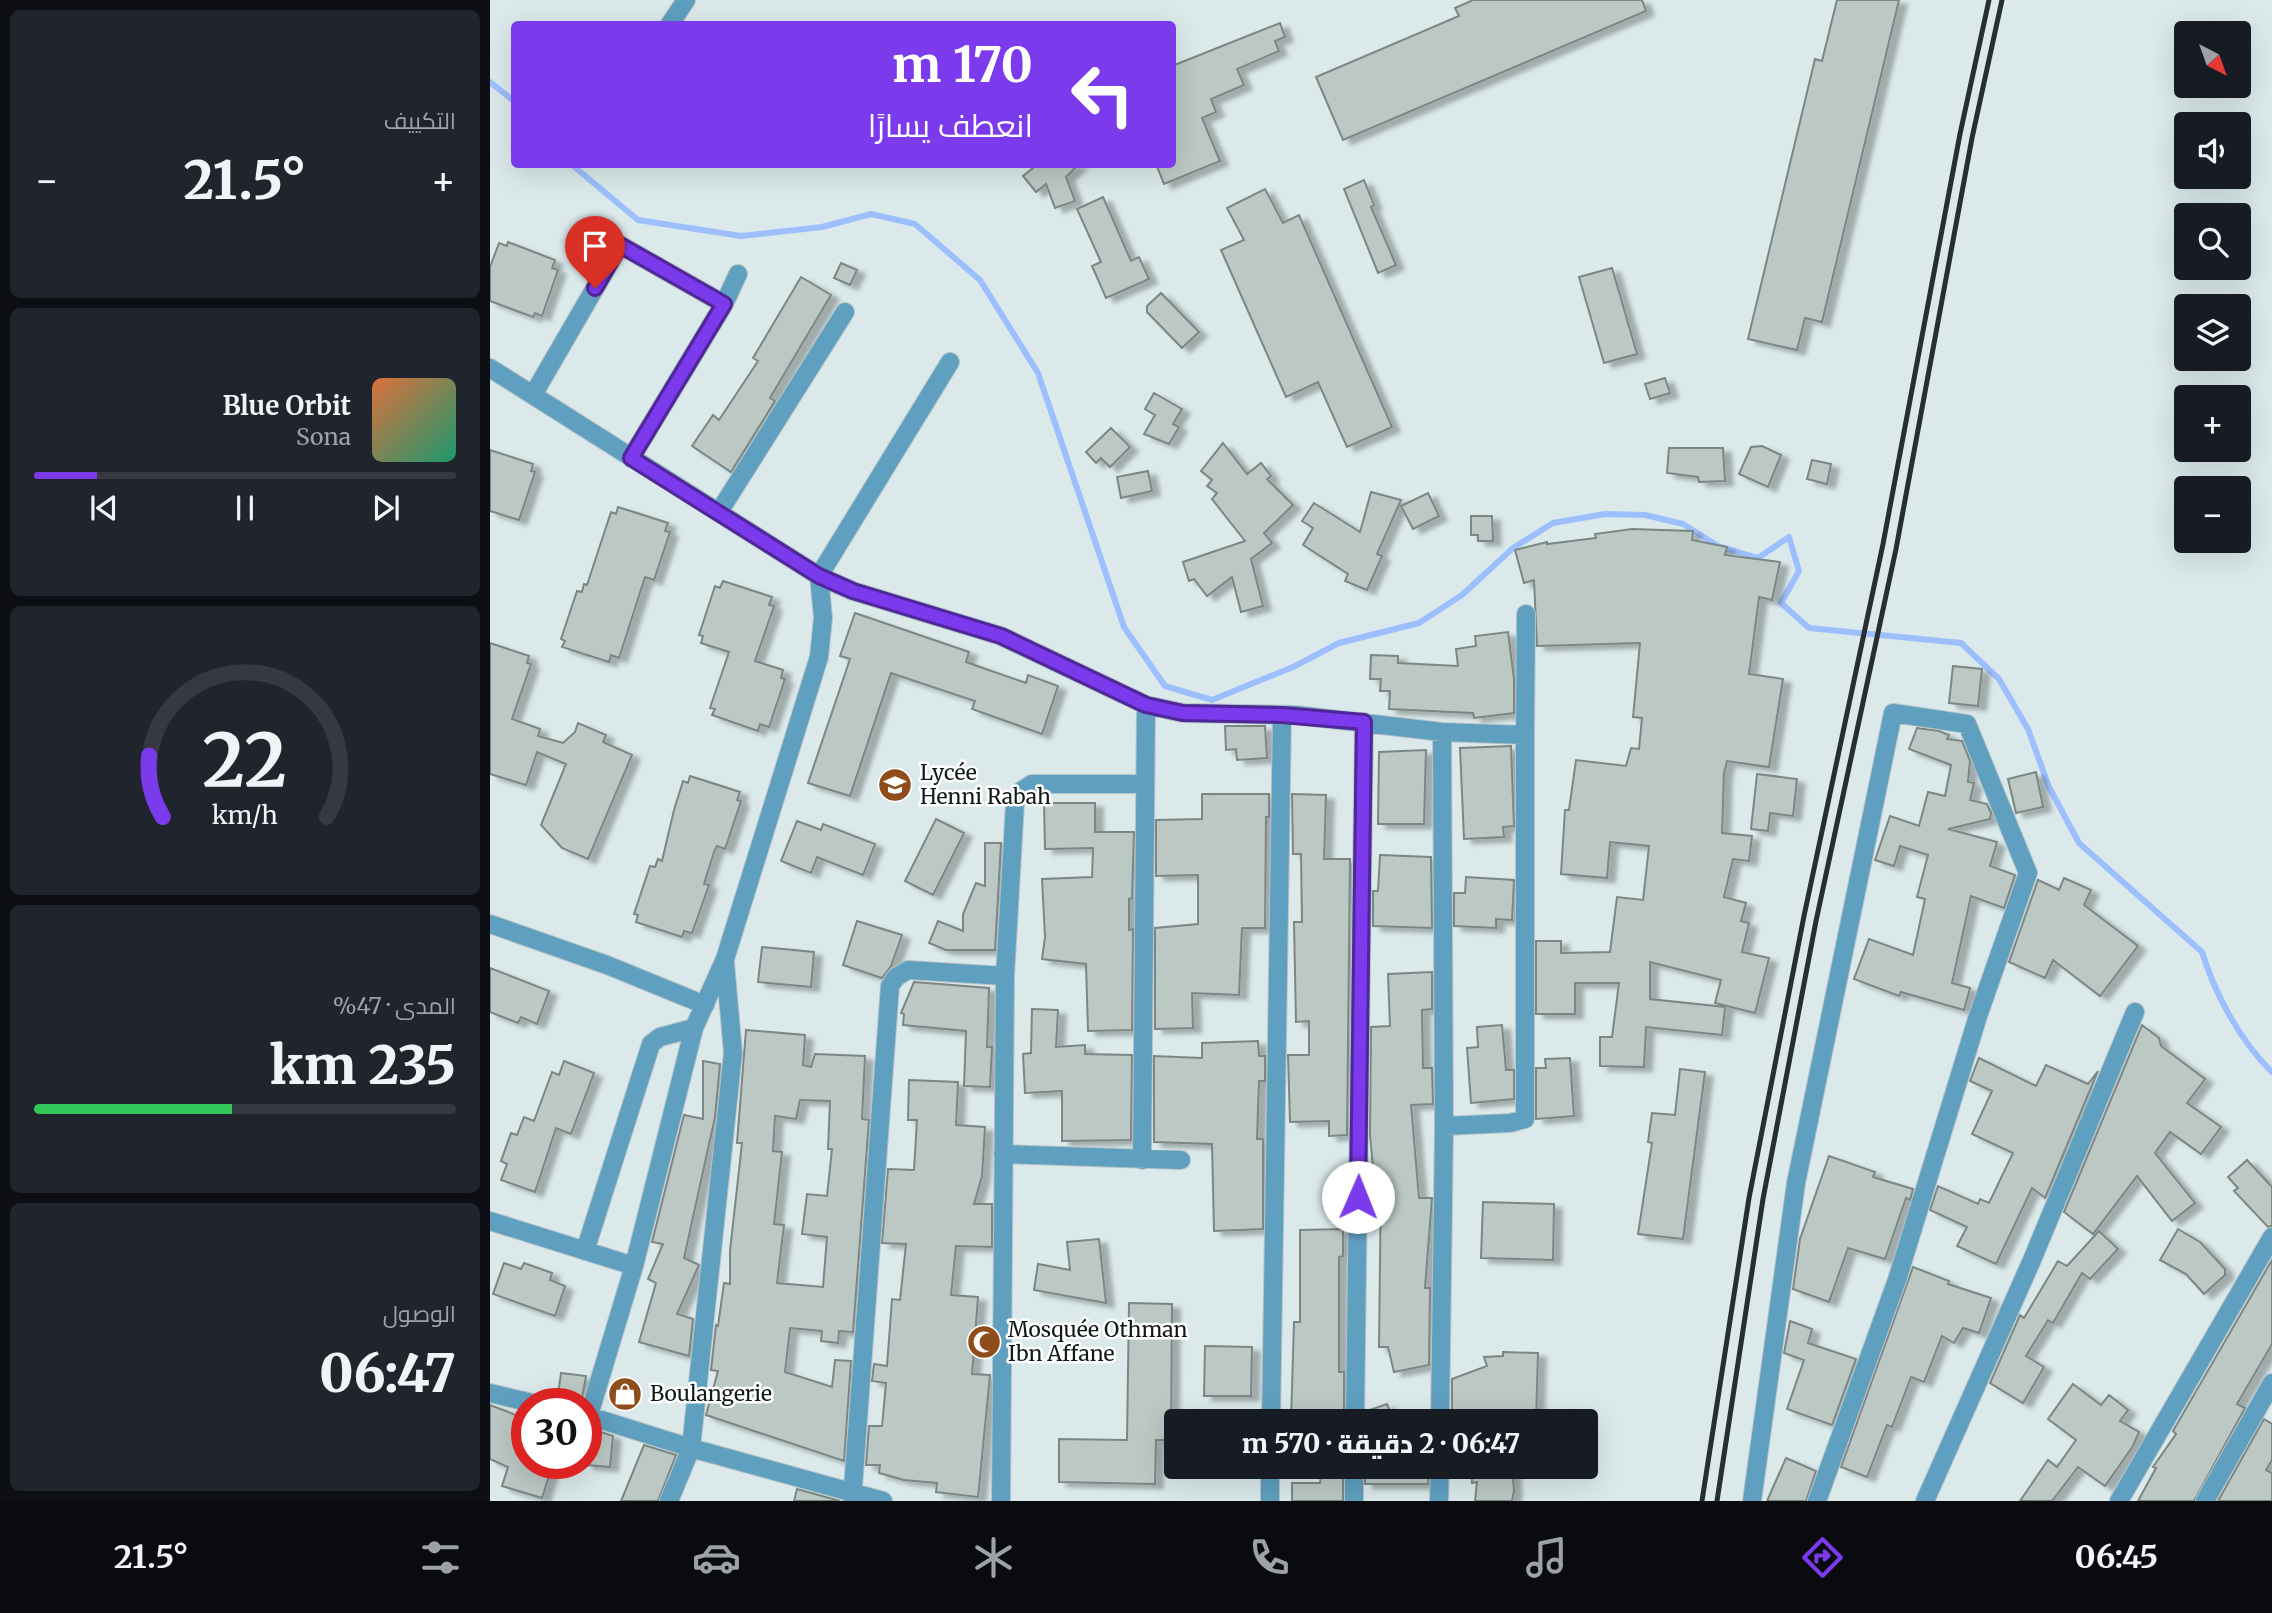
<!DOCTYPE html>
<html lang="ar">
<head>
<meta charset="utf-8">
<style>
  :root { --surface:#171b24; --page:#20242c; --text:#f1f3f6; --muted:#9ea1a6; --line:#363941; --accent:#7c3aed }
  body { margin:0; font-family:Merriweather,Cairo,serif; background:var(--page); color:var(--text); direction:rtl; height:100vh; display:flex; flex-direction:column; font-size:26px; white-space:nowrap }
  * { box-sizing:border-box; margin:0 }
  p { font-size:23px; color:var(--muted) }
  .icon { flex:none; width:38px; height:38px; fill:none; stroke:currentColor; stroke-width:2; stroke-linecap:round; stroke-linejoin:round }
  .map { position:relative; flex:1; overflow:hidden; direction:ltr }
  .sheet { display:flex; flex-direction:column; gap:10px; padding:10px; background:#0d0f14; width:490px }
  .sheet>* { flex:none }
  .banner { position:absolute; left:21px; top:21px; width:665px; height:147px; border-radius:7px; box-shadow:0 7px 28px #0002; direction:rtl; background:#7c3aed; color:#fff; overflow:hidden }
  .needle { width:46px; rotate:139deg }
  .buttons { position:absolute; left:1684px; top:21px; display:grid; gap:14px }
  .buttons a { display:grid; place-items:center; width:77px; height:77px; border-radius:7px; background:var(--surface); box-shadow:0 7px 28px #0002; font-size:35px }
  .speed { position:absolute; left:21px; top:1388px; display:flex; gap:14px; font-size:35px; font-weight:700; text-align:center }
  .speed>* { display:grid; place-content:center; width:91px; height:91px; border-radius:50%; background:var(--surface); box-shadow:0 7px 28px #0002; line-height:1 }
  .speed .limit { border:10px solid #d22; background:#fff; color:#111 }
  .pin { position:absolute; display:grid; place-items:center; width:60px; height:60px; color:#fff; margin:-72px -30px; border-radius:50% 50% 50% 0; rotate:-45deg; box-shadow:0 0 7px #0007 }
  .pin .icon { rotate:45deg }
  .me { position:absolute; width:77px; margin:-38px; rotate:1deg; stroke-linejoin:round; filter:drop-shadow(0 0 5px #0008) }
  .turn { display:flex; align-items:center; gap:24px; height:147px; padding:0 28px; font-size:32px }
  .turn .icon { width:91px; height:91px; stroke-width:2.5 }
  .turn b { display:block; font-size:49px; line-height:60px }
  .big { font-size:52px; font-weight:800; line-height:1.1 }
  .sheet .tile { flex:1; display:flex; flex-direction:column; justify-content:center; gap:10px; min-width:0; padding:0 24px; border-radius:10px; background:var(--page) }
  .sheet .dial { align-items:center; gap:0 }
  .dial svg { height:182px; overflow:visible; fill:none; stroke:var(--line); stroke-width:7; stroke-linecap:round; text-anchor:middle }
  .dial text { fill:var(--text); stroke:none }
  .song { display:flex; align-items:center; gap:21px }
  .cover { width:84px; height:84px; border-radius:10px; background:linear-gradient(135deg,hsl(20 70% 55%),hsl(160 70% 35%)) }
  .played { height:7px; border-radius:4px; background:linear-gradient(90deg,var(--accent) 15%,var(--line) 15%) }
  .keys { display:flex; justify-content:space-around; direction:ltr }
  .heat { display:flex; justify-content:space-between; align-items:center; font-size:38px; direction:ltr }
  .charge { height:10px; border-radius:5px; background:linear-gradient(90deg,#34c759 47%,var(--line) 0) }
  .trip { position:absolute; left:674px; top:1409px; width:434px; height:70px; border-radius:7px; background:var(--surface); box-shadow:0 7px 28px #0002; font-weight:800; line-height:70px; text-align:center; direction:rtl }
  .dock { display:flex; height:112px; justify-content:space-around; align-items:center; background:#090b0e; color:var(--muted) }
  .dock .icon { width:49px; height:49px }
  .dock .current { color:var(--accent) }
  .dock b { font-size:32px; color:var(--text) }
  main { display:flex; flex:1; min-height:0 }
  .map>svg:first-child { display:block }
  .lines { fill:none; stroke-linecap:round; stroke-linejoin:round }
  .stream { stroke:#9dbffe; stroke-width:6 }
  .building { fill:#bbc8c4; stroke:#7b8783; stroke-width:2; fill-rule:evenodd; filter:url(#shadow) }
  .minor-casing { stroke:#b7c3c5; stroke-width:20 }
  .minor { stroke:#5f9fc0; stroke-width:18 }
  .rail { stroke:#272e2e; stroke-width:5 }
  .route-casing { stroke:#51269a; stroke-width:18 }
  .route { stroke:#7c3aed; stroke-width:12 }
  .labels { text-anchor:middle; stroke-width:5; stroke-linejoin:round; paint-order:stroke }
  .poi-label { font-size:21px; fill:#121818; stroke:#fff; text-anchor:start }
</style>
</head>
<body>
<main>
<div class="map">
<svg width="1782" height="1501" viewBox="0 0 1782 1501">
  <defs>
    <filter id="shadow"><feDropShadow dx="8" dy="4.5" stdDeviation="2" flood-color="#0004"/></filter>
  </defs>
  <rect width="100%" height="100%" fill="#dbe9eb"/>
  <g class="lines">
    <path class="stream" d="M0 82 24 101
      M81 164 148 220 251 236 332 227 381 214 425 224 490 280 548 373 634 627 675 686 722 700 803 667 849 643 929 623 972 595 1023 548 1063 523 1115 514 1155 515 1193 524 1228 546 1268 558 1299 537 1309 571 1291 603 1319 628 1471 643 1509 679 1538 729 1559 787 1589 843 1712 952C1725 994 1750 1041 1782 1072"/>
  </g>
  <path class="building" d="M983 0H1152L1156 11 853 140 826 77 969 16 965 8Z
    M1347 0H1409L1332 322 1315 318 1307 350 1258 339 1325 59 1332 61Z
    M790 23 795 37 785 41 789 51 747 69 754 85 721 99 726 112 712 118 730 161 674 184 666 164H682V66Z
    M548 164H589L576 177 585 201 565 208 556 184 546 192 533 176Z
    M874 180 884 205 881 207 906 265 888 273 854 189Z
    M775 189 793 223 809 215 902 427 857 447 828 382 796 397 731 250 754 240 737 208Z
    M613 197 641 261 649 257 659 279 616 298 602 266 611 262 587 209Z
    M18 242 65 260 62 268 68 270 52 316 45 313 43 317 0 301V267L9 243 17 246Z
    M351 263 367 270 360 285 344 278Z
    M1122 268 1147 354 1114 363 1089 277Z
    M311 277 341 295 280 398 285 401 241 472 202 446 223 415 229 420 268 361 263 358Z
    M671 293 709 332 692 348 657 312V306Z
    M1175 378 1180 393 1160 399 1155 384Z
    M664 393 692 409 683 424 689 427 679 444 654 434 665 415 655 409Z
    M621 428 640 447 620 467 611 458 606 463 596 452Z
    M733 443 757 474 771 463 781 476 777 479 803 505 774 533 782 543 761 559 773 606 751 612 742 577 717 596 704 579 699 581 693 562 755 541 722 499 727 493 717 486 722 480 711 471Z
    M1272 446 1291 455 1278 487 1249 474 1261 447Z
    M1179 448H1233L1235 481 1209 482 1208 477 1177 473Z
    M0 450 43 464 41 471 45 472 29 520 0 511Z
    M1322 460 1341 464 1337 484 1317 479Z
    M658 471 662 491 631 498 627 477Z
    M881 492 911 500 887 554 892 556 877 590 855 581 858 574 813 545 823 528 812 521 824 503 870 532Z
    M938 493 949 516 923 529 911 506Z
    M128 507 178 523 175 531 180 532 164 580 155 577 129 658 121 655 119 662 72 647 75 641 71 639 87 591 92 592 94 584 97 585 121 512 126 514Z
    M981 516H1002L1003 541H988V535H981Z
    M1142 529 1203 531 1202 540 1237 547 1235 555 1290 562 1282 600 1269 597 1259 674 1293 679 1279 767 1237 761 1234 773 1232 833 1262 836 1259 861 1243 859 1234 897 1256 903 1251 921 1259 923 1252 952 1279 958 1265 1013 1225 1003 1231 980 1160 962V999L1235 1007 1232 1035 1156 1027 1154 1067 1110 1066V1037H1122L1129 983H1085V1014H1046V941H1071V953L1120 952 1127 897 1153 900 1159 846 1120 842 1117 878 1071 874 1075 810H1079L1086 760 1136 766 1141 748 1149 749 1152 718 1143 717 1150 643 1047 646 1044 580 1034 583 1025 550 1057 542V544L1106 538 1105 534Z
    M233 581 282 597 279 605 284 606 265 661 293 670 291 678 295 679 279 727 270 724 268 731 222 715 225 709 220 708 239 652 211 643 213 636 209 635 225 586 230 588Z
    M365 613 479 652 476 662 536 683 538 675 568 686 552 734 482 709 485 701 401 673 360 796 318 783 360 659 350 656Z
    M1018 632 1024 679V713L984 718 983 713 899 709 900 691H890L891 679H880L881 655 908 656V663L968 666 966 649 986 646 985 636Z
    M0 643 39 656 37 663 41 664 22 719 50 729 48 736 73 743 85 732 88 723 116 735 113 742 142 755 98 859 72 848 51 825 76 764 47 752 36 785 0 774Z
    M1463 666 1492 669 1488 706 1459 703Z
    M735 726H775L777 758 747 760 746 749 736 750Z
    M1427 728 1449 731 1459 735 1457 739 1472 741 1480 761 1478 782 1484 783 1480 800 1497 804 1501 813 1500 819 1458 829 1507 842 1500 866 1525 875 1514 908 1481 896 1462 983 1480 988 1474 1010 1411 992 1409 996 1364 979 1379 939 1423 955 1435 899 1427 897 1438 855 1410 846 1404 866 1385 860 1400 816 1429 826 1438 792 1455 796 1461 765 1419 749Z
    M1021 746 1024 826 1013 827 1014 837 974 839 970 748Z
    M936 750 934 824H888L889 752Z
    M1546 772 1553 807 1526 813 1518 779Z
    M1267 774 1307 779 1303 816 1280 813 1278 831 1261 829Z
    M200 776 250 792 247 800 251 801 235 849 227 846 224 852 214 884 219 885 202 933 194 931 192 937 146 922 148 915 144 914 160 866 165 867 168 859 172 861 184 810 193 781 198 783Z
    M712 794H779V817H776L775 928H752L749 995 702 993 703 1028 665 1029V928L708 924V875L666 876V820L712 819Z
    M802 794 836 795 834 859H860L857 1135 839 1136V1121L800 1122 798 1055H819V1021L806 1022 804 922H812L811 854H803Z
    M554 803H605V832H644L642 898 639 899V930L643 929 642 1030 598 1031 596 964 552 959 555 937 552 879 602 877 603 848 555 849Z
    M446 819 474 833 443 895 415 881Z
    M307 821 331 830 333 824 385 844 373 875 327 857 321 873 291 861Z
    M495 843H511L505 950H456L439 943 448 921 473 931V914L486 883 495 886Z
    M890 855 941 857 942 928 883 926V891H888Z
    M976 877 1024 880 1022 920 1006 919V928L964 926V893H975Z
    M1574 878 1601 890 1594 905 1648 946 1610 996 1563 960 1555 978 1519 962 1548 880 1569 890Z
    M367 921 412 935 401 966 392 978 353 965Z
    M272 947 324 952 321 987 268 982Z
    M0 968 59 991 47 1024 31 1017 28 1023 0 1012Z
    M942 972V1009L932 1010 933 1068H942L943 1104 921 1105 929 1198H942L935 1288H940L939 1365 904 1372 898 1347H889L891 1177 884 1178 880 1135 881 1027 900 1026 898 974Z
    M424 982 499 988 497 1047H502L500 1087 474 1086 476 1031 413 1025 414 1014 411 1013Z
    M542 1009 568 1010 566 1047 595 1045V1054L642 1055 641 1140 572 1141V1091L535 1093 533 1054 541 1053Z
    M1012 1025 1016 1070H1024V1099L981 1103 977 1048 988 1047 987 1027Z
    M1652 1025 1669 1038 1671 1046 1715 1079 1697 1103 1731 1127 1711 1154 1680 1132 1665 1153 1705 1203 1682 1221 1647 1176 1603 1234 1574 1212Z
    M256 1030 315 1035 313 1065 321 1067 325 1054 375 1056 372 1119 379 1120 363 1332 349 1331 348 1343 331 1341 332 1331 300 1328 295 1372 342 1387 345 1360 361 1361 354 1461 216 1415 228 1371 221 1370 226 1325 228 1326 234 1283 240 1284V1251L252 1143H247ZM310 1100 340 1101 338 1149H342L337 1196 317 1194 312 1234 337 1237 333 1287 287 1283 294 1225 284 1224 292 1152 283 1151 285 1116 306 1119Z
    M768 1041 769 1056H775V1081H769L767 1139H773V1229L724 1231 722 1144 664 1142V1056L712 1058V1043Z
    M1080 1058 1084 1116 1046 1119V1068H1056L1055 1059Z
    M1489 1058 1546 1086 1556 1065 1598 1084 1608 1071 1555 1198 1542 1188 1506 1264 1467 1246 1477 1227 1440 1210 1448 1186 1488 1204 1490 1199 1499 1203 1523 1153 1482 1134 1502 1091 1480 1081Z
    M74 1061 104 1073 81 1134 66 1128 45 1192 11 1180 17 1164 11 1161 21 1133 27 1135 34 1117 44 1121 62 1072 69 1075Z
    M213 1061 230 1064 225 1117 194 1258 209 1265 187 1314 203 1319 199 1356 149 1342 166 1283 158 1279 173 1244 162 1242 194 1115 213 1119Z
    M1190 1069 1215 1072 1193 1239 1148 1234 1162 1143 1158 1142 1162 1113 1185 1115Z
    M419 1080 468 1082 466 1125 495 1127 492 1176 484 1204H502V1247L466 1246 461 1295 488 1297 482 1374 500 1375 488 1497 446 1492 447 1483 414 1480 389 1473 390 1465H376L379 1426H392L396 1383 382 1381 384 1364 397 1366 402 1299 410 1300 416 1244 392 1243 398 1169 424 1170 427 1120H418Z
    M1339 1156 1385 1172 1383 1177 1423 1189 1420 1200 1416 1198 1395 1259 1358 1248 1339 1302 1303 1289 1310 1239Z
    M1757 1160 1782 1187V1226L1778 1227 1744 1191 1748 1188 1738 1177Z
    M993 1202 1064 1204 1063 1260 991 1258Z
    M853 1229V1256L849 1257V1372H854V1421H801L804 1322H810V1230Z
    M1688 1229 1710 1242 1735 1269V1275L1714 1294 1696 1274 1670 1260Z
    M1609 1231 1628 1249 1600 1279 1592 1273 1563 1323 1558 1320 1536 1356 1554 1367 1533 1403 1500 1383 1530 1315 1534 1318 1568 1261 1577 1266Z
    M609 1239 616 1303 544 1290 548 1264 580 1270 577 1242Z
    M1782 1260V1344L1747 1404 1755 1408 1704 1501H1648L1666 1468 1663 1467 1686 1434 1683 1431Z
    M14 1263 31 1269 34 1263 62 1273 60 1280 75 1286 65 1316 3 1294Z
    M1423 1267 1459 1281 1458 1284 1501 1298 1489 1333 1473 1328 1464 1343 1452 1336 1434 1382 1421 1377 1402 1427 1397 1425 1377 1477 1351 1467Z
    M639 1303 682 1304 681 1440H666L665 1484 569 1482V1439L637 1440Z
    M1300 1321 1322 1329 1318 1343 1366 1359 1342 1425 1297 1409 1314 1360 1294 1353Z
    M715 1346 762 1347 761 1396H714Z
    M1013 1352 1048 1353 1046 1421H989V1410L962 1411V1379L997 1366 994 1357 1013 1356Z
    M71 1373 96 1376 92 1398 68 1395Z
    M1583 1384 1611 1405 1619 1395 1638 1410 1630 1421 1649 1432 1643 1446 1615 1486 1588 1467 1562 1501H1530L1558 1460 1567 1467 1586 1440 1558 1419Z
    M897 1404 904 1421H876L877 1411Z
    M0 1405 26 1415 23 1423 37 1428V1463H63L52 1498 12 1486 18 1467 0 1459Z
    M1774 1419 1782 1424V1460L1776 1470 1782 1473V1501H1728Z
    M96 1427 123 1436 120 1467 96 1465Z
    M154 1445 186 1455 168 1501H131Z
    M1296 1458 1326 1471 1316 1501H1277Z
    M832 1466H853V1501H802V1483H830Z
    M875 1466H939L938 1484H875Z
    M981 1466H1022L1024 1491 1022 1501H985L987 1482 982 1483Z
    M307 1489 350 1501H304Z"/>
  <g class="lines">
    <g class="minor-casing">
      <path id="minor" d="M180 24 196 0
        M0 368 329 576 363 591 511 636 656 705 693 713 806 715 952 732 1035 735 1036 614
        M43 395 130 245 234 304
        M141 458 234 304 248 274
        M229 512 355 312
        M0 924 117 965 215 1005
        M954 1126 1020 1123 1035 1119V735
        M513 1154 691 1160
        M652 1160 656 705
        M0 1221 144 1266
        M95 1251 161 1044 170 1037 204 1028
        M0 1393 46 1404
        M96 1415 201 1448 393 1501
        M99 1415 144 1266 204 1028 235 959 329 657 333 618 329 576 460 362
        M781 1421 792 715
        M865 1421 874 722
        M950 1421 954 1126 952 732
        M179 1501 201 1448 243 1053 235 963
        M362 1501 400 986 406 977 418 970 515 976
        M511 1501 515 976 525 803 531 791 542 784H654
        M780 1501V1466
        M864 1501V1466
        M949 1501 950 1466
        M1262 1501 1306 1183 1403 713 1477 724 1538 873 1488 1016 1407 1280 1327 1501
        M1435 1501 1542 1260 1645 1012
        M1629 1501 1782 1237
        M1715 1501 1782 1383"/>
    </g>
    <use href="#minor" class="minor"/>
    <path class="rail" d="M1212 1501 1259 1198 1314 916 1393 544 1470 134 1499 0
      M1227 1501 1273 1199 1326 921 1406 549 1482 138 1512 0"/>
  </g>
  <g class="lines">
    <g class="route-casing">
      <path id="route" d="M105 288 130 245 234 304 141 458 329 576 363 591 511 636 656 705 693 713 792 715 874 722 868 1197"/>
    </g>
    <use href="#route" class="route"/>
  </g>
  <defs>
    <g id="school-disc" transform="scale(1.75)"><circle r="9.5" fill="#8f4d1b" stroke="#fff"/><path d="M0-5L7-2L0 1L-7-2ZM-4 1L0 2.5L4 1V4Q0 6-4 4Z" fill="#fff"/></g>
    <g id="mosque-disc" transform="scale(1.75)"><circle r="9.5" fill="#8f4d1b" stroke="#fff"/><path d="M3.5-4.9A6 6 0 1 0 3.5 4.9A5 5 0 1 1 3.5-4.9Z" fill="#fff"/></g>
    <g id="shop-disc" transform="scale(1.75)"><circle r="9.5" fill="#8f4d1b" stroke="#fff"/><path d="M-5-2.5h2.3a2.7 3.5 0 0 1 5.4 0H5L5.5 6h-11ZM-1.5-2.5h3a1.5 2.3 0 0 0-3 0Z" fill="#fff"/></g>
  </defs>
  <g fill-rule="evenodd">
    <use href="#school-disc" x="405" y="785"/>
    <use href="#mosque-disc" x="494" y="1342"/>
    <use href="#shop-disc" x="135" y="1394"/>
  </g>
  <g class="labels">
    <g class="poi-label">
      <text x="430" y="780">Lycée<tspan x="430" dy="24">Henni Rabah</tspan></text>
      <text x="518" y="1337">Mosquée Othman<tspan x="518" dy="24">Ibn Affane</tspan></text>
      <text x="160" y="1401">Boulangerie</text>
    </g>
  </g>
</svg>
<div class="buttons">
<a><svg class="needle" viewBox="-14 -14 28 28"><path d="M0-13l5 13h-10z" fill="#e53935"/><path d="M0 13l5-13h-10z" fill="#9ea1a6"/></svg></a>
<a><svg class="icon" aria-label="sound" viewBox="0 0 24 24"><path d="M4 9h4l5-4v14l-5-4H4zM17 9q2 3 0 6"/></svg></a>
<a><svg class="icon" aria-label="search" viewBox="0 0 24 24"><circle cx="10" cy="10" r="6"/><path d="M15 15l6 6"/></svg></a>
<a><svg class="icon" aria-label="layers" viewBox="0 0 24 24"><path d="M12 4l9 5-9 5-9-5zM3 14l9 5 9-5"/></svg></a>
<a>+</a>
<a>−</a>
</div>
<div class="speed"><div class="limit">30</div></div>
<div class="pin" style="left:105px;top:288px;background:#d93025"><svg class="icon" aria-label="arrive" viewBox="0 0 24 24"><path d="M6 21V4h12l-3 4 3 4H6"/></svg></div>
<svg class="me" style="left:868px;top:1197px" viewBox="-20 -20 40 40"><circle r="19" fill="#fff"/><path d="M0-13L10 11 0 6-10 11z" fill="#7c3aed"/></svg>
<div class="trip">06:47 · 2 دقيقة · 570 m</div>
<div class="banner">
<div class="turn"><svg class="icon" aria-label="left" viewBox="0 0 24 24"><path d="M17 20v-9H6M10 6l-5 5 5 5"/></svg><div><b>170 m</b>انعطف يسارًا</div></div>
</div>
</div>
<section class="sheet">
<div class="tile"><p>التكييف</p>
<div class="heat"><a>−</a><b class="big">21.5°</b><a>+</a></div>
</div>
<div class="tile">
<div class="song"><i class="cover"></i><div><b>Blue Orbit</b><p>Sona</p></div></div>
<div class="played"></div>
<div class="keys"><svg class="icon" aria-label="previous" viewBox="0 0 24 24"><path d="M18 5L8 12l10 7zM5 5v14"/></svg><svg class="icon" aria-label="pause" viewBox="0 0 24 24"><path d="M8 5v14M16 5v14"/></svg><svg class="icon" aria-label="next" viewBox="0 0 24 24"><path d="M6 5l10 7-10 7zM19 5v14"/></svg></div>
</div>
<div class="tile dial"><svg viewBox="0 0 100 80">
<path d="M14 69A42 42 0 1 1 86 69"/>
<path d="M14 69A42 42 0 0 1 8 42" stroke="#7c3aed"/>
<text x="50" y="56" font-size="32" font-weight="700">22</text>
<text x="50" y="72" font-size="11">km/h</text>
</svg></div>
<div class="tile"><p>المدى · 47%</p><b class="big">235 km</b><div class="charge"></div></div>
<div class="tile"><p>الوصول</p><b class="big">06:47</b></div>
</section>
</main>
<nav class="dock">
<b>06:45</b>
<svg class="icon current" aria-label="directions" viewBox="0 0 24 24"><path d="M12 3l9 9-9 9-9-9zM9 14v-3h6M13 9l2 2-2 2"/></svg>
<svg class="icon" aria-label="music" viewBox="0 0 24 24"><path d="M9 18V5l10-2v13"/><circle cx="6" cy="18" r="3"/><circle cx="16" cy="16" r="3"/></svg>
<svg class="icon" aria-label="phone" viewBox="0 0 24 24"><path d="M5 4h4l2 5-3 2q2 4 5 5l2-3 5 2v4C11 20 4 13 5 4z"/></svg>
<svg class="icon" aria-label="climate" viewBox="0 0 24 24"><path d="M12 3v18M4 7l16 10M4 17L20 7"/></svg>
<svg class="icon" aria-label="car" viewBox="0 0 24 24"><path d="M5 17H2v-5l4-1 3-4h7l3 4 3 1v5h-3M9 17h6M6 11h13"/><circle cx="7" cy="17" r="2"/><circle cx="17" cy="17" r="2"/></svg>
<svg class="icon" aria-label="filters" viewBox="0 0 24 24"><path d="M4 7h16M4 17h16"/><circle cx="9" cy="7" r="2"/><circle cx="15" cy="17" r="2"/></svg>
<b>21.5°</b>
</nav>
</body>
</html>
